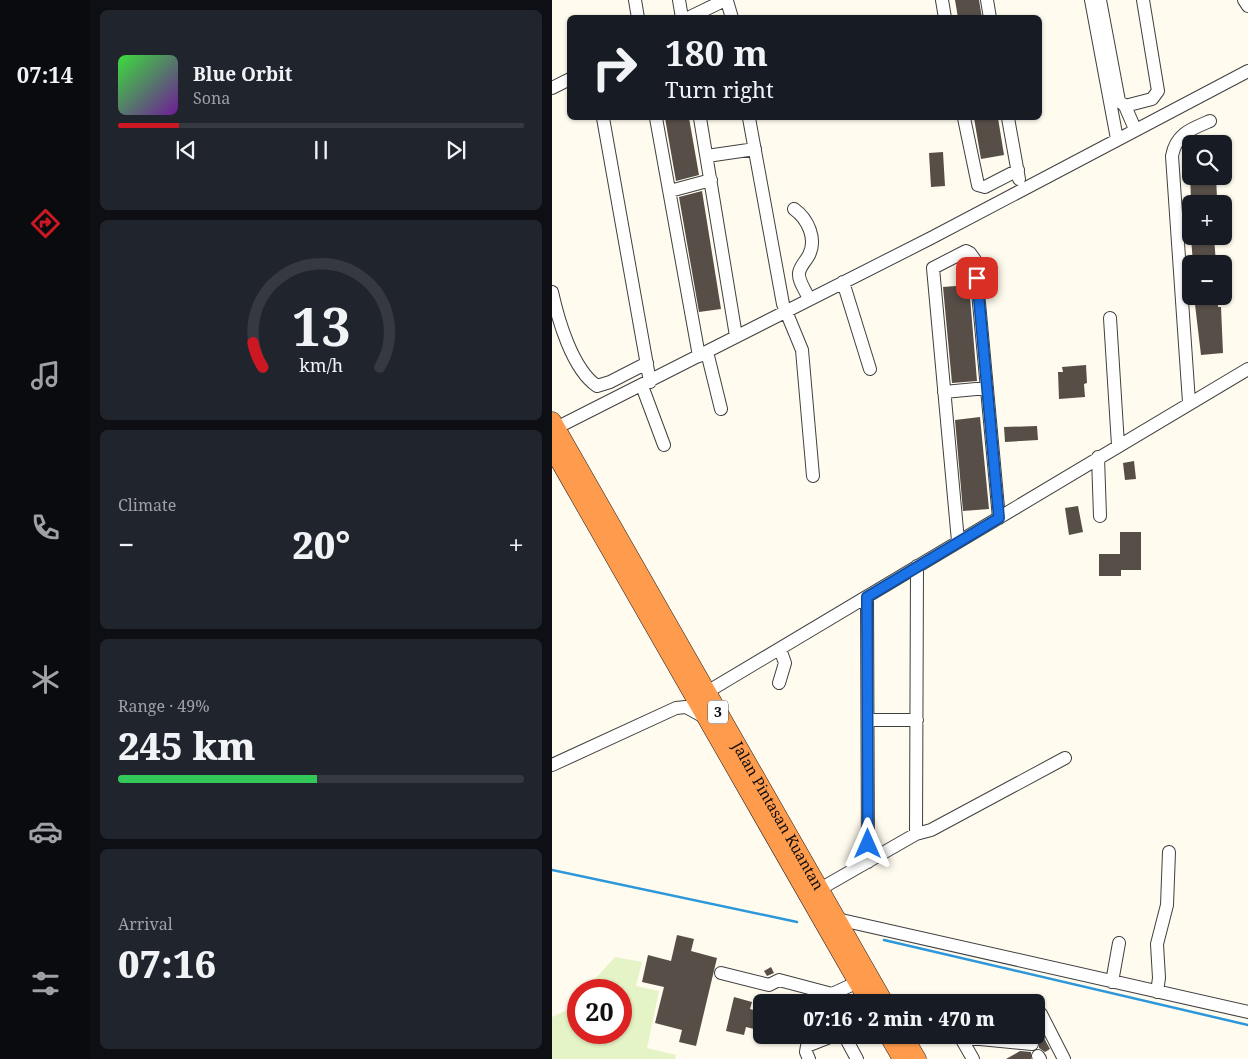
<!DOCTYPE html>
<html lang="en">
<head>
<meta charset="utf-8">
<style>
  :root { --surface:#171b24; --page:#20242c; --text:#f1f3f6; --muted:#9ea1a6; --line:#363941; --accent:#cb1823 }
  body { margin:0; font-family:"Noto Serif",serif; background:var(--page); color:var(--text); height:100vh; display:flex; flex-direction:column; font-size:19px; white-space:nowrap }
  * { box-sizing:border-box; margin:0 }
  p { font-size:16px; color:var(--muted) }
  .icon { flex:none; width:28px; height:28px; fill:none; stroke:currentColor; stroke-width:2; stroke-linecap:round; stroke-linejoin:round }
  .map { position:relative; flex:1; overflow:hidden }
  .sheet { display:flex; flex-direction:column; gap:10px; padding:10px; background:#0d0f14; width:462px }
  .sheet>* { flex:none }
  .guide { position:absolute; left:15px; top:15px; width:475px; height:105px; border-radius:8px; box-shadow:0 1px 4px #0004; background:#171b24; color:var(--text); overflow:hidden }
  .tools { position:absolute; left:630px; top:135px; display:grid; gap:10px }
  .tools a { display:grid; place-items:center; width:50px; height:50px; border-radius:8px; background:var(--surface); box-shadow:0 1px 4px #0004; font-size:25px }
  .speed { position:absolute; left:15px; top:979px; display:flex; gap:10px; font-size:25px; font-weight:700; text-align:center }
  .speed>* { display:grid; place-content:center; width:65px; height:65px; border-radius:50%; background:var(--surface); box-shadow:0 1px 4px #0004; line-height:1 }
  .speed .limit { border:8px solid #d22; background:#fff; color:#111 }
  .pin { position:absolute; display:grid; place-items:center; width:42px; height:42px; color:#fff; margin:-21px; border-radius:10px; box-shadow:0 2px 8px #0006 }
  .me { position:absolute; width:55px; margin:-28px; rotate:0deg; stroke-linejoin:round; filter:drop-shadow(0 0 4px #0008) }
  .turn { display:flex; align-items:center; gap:18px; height:105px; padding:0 15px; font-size:22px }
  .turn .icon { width:65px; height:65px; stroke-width:2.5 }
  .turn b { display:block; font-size:35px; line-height:42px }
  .big { font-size:38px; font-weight:800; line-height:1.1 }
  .sheet .widget { flex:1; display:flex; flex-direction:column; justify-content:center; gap:8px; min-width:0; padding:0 18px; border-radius:8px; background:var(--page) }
  .sheet .dial { align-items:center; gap:0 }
  .dial svg { height:130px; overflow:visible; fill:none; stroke:var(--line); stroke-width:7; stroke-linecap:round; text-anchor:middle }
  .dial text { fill:var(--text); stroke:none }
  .song { display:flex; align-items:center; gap:15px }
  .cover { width:60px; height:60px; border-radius:8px; background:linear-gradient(135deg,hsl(120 70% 55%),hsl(280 70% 35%)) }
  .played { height:5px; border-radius:2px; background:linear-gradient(90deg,var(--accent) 15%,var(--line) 15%) }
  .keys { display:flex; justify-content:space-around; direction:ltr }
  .heat { display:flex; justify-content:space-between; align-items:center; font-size:28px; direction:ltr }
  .charge { height:8px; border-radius:4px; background:linear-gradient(90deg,#34c759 49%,var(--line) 0) }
  .trip { position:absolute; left:201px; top:994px; width:292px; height:50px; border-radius:8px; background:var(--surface); box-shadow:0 1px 4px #0004; font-weight:800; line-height:50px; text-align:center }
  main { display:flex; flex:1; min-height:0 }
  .dock { display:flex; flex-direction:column; width:90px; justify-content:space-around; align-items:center; background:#090b0e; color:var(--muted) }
  .dock .icon { width:35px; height:35px }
  .dock .active { color:var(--accent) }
  .dock b { font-size:22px; color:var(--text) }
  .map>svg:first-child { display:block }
  .pitch { fill:#e5f4c6 }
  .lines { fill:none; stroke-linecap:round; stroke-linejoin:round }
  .stream { stroke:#2c97da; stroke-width:2.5 }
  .building { fill:#574e48 }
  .minor-casing { stroke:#404040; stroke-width:14 }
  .highway-casing { stroke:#1e1e1e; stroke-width:19 }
  .minor { stroke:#fff; stroke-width:12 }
  .highway { stroke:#ff9b4c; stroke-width:18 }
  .route-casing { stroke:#114b97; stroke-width:12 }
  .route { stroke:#1a73e8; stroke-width:9 }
  .labels { text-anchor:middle; stroke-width:5; stroke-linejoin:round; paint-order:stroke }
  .shield { fill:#fff; stroke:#565656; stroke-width:1 }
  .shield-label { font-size:14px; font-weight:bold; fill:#0d0d0d }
  .street-label { font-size:15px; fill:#0d0d0d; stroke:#fff }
</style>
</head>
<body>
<main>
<nav class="dock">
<b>07:14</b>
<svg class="icon active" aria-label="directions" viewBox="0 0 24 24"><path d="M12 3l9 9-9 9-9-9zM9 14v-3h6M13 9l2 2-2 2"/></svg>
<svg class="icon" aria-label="music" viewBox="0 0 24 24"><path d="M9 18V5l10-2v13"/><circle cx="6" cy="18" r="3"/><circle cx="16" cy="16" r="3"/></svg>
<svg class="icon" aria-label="phone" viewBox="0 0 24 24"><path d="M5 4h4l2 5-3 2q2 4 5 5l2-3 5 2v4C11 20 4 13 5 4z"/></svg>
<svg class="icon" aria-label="climate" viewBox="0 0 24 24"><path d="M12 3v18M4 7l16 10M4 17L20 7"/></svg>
<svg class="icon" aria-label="car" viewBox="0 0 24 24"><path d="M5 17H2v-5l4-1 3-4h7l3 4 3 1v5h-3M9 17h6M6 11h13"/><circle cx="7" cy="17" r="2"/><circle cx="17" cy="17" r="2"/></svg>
<svg class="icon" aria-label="filters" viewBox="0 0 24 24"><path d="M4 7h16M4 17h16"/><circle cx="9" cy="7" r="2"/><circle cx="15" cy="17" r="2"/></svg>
</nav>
<section class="sheet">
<div class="widget">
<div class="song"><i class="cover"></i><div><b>Blue Orbit</b><p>Sona</p></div></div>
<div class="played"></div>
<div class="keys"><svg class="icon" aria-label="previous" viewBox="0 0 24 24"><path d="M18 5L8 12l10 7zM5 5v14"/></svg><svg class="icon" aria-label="pause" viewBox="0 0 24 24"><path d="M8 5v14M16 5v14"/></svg><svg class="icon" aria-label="next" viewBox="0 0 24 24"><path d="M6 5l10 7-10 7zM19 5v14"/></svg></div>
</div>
<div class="widget dial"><svg viewBox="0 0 100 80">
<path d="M14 69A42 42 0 1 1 86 69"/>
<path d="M14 69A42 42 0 0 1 8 54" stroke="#cb1823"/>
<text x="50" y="56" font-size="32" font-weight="700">13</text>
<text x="50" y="72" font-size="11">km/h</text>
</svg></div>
<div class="widget"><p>Climate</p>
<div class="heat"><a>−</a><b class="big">20°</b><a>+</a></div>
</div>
<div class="widget"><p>Range · 49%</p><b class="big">245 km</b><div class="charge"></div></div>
<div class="widget"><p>Arrival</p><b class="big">07:16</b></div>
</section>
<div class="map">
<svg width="696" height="1059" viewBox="0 0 696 1059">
  <rect width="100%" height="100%" fill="#fffbee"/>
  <path class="pitch" d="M63 957 90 962 84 986 107 991 95 1048 124 1055 123 1059H0V1017L15 1010 26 998V1032H69V990H33Z"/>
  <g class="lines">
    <path class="stream" d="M0 870 245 922
      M332 940 696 1025"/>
  </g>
  <path class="building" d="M403 0H427L430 18H406Z
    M113 118H137L147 175 124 181Z
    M422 118H446L452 155 429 159Z
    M391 152 393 186 379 187 377 153Z
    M638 176H664L665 198 639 199Z
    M150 191 169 309 147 312 127 197Z
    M662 236 664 264H641L639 237Z
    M417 285 425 381 400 383 391 287Z
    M642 296H666V307H669L671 353 649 355Z
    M534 365 535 383 532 384 533 397 507 399 506 372H511L510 367Z
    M428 417 437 509 411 511 403 420Z
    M485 426 486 440 453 442 452 427Z
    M582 461 584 479 573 480 571 463Z
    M526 506 531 532 517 535 513 508Z
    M568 532H589V570H569V576H547V554H568Z
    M125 935 142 939 139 951 165 958 144 1046 127 1042 130 1030 103 1023 112 987 90 982 96 955 119 961Z
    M219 967 222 973 215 976 212 971Z
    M182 997 200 1002 198 1009 210 1012V1031L194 1027 192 1035 174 1031Z
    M492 1038 498 1049 493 1052 487 1048V1040Z
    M468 1051 479 1052V1059H454Z"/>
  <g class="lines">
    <g class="minor-casing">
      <path id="minor" d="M83 0 86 18
        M127 0 130 18
        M390 0 393 18
        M435 0 438 18
        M539 0 565 139
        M548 0 567 101 573 106 583 129
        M692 0 696 6
        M136 18 171 1H175L180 18
        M0 88 18 79
        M573 106 600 99 606 91 591 0
        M51 118 98 382
        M104 118 147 356
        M148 118 184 336
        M197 118 231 304 250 350 261 476
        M412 118 426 185 433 187 466 170
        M456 118 467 179
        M155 156 203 149
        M118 191 159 180
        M242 209C256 219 265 239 257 255 254 261 248 266 247 273 246 281 254 291 257 299
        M291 282 318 369
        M0 292C6 319 20 369 45 386L58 382 95 363
        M558 318 566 445
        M155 352 169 409
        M90 386 112 445
        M392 392 435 388
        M637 402 620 156C624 134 639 129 658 121
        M4 428 379 238 696 71
        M546 457 548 516
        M406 541 381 268 414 251 418 253 423 260 447 518
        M315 597 316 862
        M227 683 233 663 228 649
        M155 692 696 369
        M316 720H365
        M0 765 124 708 134 707 152 717
        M364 834 365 566
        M268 889 364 834 379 830 513 758
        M285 919 696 1012
        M169 973 217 985 227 980 280 994 306 982
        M560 982 567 943
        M605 992 607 978 605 944 615 905 617 852
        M489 1014 512 1059
        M292 1035 305 1059
        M387 1035 480 1044
        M409 1038 421 1059
        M486 1056 488 1059
        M257 1059 254 1052 255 1046 283 1035"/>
    </g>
    <g class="highway-casing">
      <g id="highway">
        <path id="s1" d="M0 421 332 1002"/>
        <path d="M0 448 317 1002"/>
        <path d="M336 1035 350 1059"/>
        <path d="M351 1035 365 1059"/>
      </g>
    </g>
    <use href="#minor" class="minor"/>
    <use href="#highway" class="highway"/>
  </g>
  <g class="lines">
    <g class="route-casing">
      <path id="route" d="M316 844 315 597 447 518 425 278"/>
    </g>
    <use href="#route" class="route"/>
  </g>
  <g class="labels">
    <rect class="shield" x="156" y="700.5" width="20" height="23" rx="4"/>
    <g class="shield-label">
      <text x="166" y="717">3</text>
    </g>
    <g class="street-label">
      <text dy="5" stroke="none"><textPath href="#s1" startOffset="455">Jalan Pintasan Kuantan</textPath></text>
    </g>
  </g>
</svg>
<div class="tools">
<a><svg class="icon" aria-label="search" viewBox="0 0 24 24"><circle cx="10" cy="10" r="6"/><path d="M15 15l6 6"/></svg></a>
<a>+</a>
<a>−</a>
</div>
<div class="speed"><div class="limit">20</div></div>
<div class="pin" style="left:425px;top:278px;background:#d93025"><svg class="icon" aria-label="arrive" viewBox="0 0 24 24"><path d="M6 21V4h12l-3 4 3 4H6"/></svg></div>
<svg class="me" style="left:316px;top:844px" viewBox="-20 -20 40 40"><path d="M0-17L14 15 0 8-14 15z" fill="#1a73e8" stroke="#fff" stroke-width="4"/></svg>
<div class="trip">07:16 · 2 min · 470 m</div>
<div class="guide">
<div class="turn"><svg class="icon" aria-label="right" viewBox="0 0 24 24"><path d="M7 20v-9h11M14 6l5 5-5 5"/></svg><div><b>180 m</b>Turn right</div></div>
</div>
</div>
</main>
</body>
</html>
